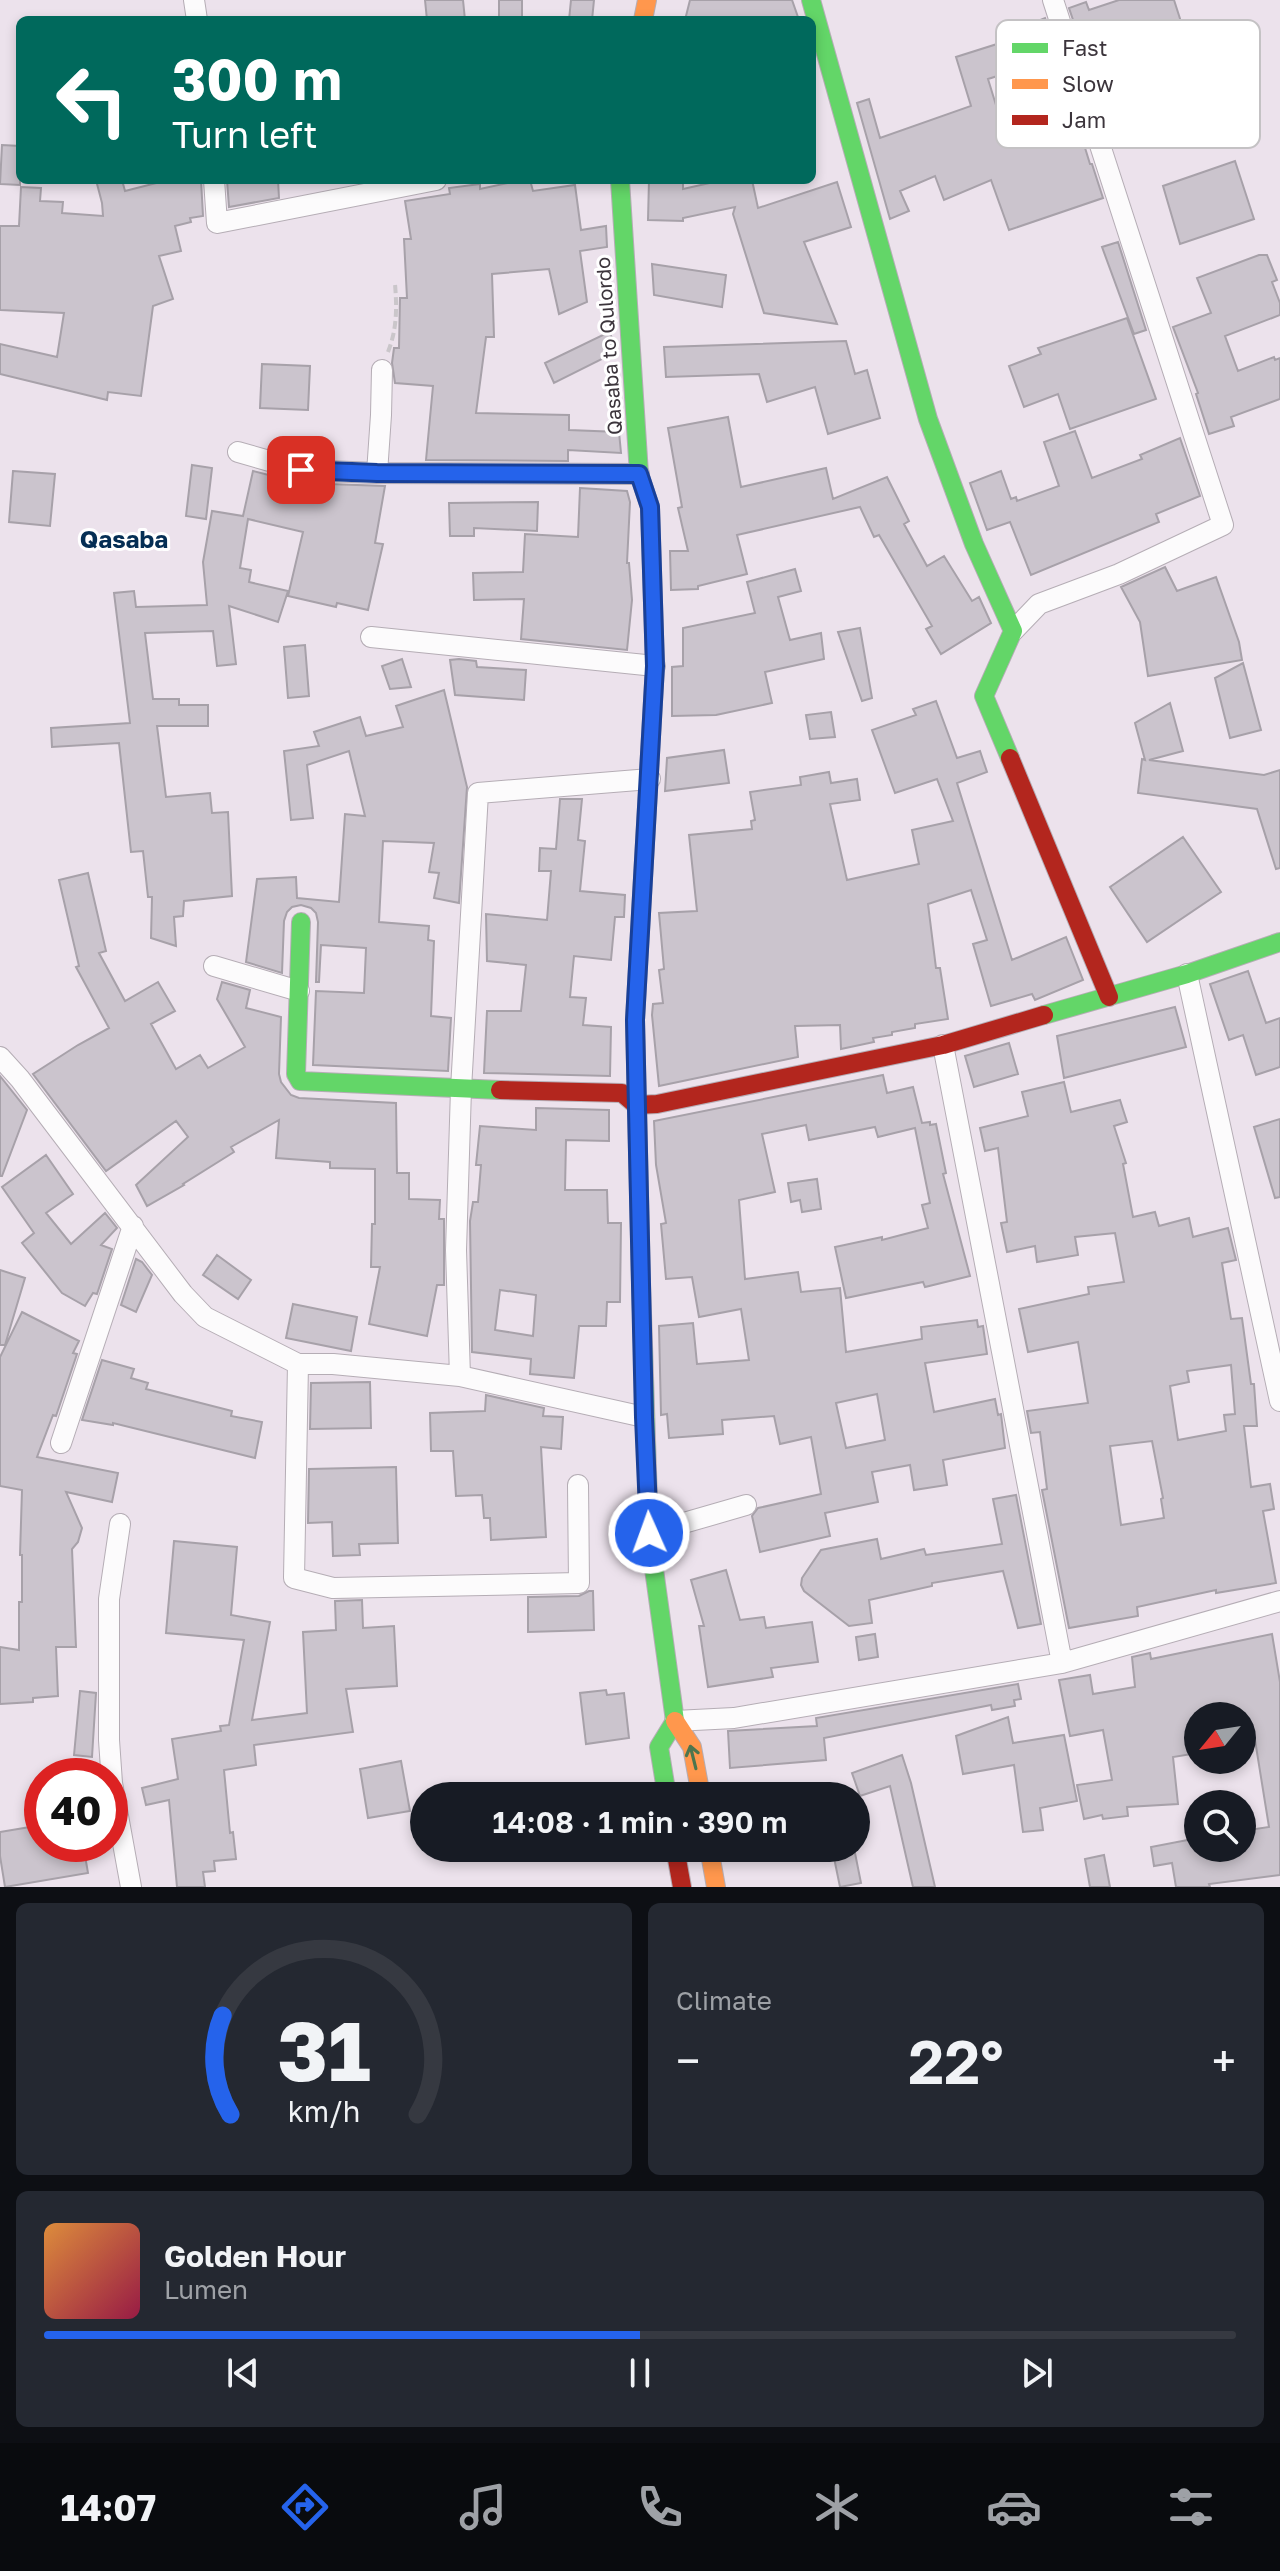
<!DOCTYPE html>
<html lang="en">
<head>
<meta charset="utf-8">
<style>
  :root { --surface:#171b24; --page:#242831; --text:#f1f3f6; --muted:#9ea1a6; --line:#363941; --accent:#2563eb }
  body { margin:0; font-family:"Golos Text",sans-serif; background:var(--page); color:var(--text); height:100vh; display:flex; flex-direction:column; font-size:30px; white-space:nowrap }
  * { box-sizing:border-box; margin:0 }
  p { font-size:26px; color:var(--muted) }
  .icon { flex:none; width:44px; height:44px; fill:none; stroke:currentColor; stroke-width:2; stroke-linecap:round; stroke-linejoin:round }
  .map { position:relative; height:1887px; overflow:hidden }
  .drawer { display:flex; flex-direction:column; gap:16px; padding:16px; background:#0d0f14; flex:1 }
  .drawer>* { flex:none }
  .top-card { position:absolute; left:16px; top:16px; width:800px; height:168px; border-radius:12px; box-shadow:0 4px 12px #0003; background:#00695c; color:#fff; overflow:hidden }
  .needle { width:52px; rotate:240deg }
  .controls { position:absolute; left:1184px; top:1702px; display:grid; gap:16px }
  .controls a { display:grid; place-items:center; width:72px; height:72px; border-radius:50%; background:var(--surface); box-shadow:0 4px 12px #0003; font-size:40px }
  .speed { position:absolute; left:24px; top:1758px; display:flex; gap:16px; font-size:40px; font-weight:700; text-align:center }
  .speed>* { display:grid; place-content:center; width:104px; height:104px; border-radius:50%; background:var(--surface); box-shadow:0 4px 12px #0003; line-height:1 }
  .speed .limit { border:12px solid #d22; background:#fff; color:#111 }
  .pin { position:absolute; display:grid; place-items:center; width:68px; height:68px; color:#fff; margin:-34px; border-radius:16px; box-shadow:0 4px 12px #0006 }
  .me { position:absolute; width:88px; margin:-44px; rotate:358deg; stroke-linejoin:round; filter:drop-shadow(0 0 6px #0008) }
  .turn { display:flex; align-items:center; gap:28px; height:168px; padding:0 24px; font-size:36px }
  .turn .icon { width:104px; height:104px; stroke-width:2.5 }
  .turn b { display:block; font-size:56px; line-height:68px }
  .big { font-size:60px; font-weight:600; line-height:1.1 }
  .drawer .tile { flex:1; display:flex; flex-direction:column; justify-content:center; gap:12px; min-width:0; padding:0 28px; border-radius:12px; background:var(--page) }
  .drawer .dial { align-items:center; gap:0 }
  .dial svg { height:208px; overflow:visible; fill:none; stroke:var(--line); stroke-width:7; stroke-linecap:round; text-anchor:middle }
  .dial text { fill:var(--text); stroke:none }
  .song { display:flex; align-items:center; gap:24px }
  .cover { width:96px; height:96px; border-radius:12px; background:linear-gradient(135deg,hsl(30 70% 55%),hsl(340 70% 35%)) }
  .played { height:8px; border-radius:4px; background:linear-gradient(90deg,var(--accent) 50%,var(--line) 50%) }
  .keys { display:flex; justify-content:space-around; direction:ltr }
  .heat { display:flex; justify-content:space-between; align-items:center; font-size:44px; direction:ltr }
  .drawer .tiles { flex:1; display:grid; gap:16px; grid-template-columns:1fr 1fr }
  .tile:last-child { grid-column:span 2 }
  .trip { position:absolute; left:410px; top:1782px; width:460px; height:80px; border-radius:40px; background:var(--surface); box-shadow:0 4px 12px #0003; font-weight:600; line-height:80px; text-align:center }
  .tab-bar { display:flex; height:128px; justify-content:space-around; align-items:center; background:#090b0e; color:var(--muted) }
  .tab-bar .icon { width:56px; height:56px }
  .tab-bar .selected { color:var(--accent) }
  .tab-bar b { font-size:36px; color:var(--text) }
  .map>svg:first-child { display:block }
  .building { fill:#cbc4cd; stroke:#a7a1a9; stroke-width:2; fill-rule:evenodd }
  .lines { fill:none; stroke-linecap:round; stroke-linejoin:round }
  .street-casing { stroke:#b5adb5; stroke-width:22 }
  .fast-casing { stroke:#b5adb5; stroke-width:20 }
  .slow-casing { stroke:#b5adb5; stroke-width:20 }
  .jam-casing { stroke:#b5adb5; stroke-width:20 }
  .path { stroke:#cac6ca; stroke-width:4; stroke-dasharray:8 4; stroke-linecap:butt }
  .street { stroke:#fcfbfc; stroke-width:20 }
  .fast { stroke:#63d668; stroke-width:18 }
  .slow { stroke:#ff974d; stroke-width:18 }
  .jam { stroke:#b3261e; stroke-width:18 }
  .oneway { stroke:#4c754e }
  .route-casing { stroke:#184099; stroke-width:20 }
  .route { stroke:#2563eb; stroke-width:14 }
  .labels { text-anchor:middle; stroke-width:6; stroke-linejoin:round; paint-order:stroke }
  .street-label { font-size:20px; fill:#3c353c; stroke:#fff }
  .quarter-label { font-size:24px; font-weight:bold; fill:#052e54; stroke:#fff }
  .key { fill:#fff; stroke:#c4c2c4; stroke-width:2 }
  .key-label { font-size:22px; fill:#3c353c }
</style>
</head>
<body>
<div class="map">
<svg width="1280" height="1887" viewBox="0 0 1280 1887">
  <rect width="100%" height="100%" fill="#ece2ec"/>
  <path class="building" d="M425 0H463L465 20H427Z
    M499 0H522V20H499Z
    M571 0H594L592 20H569Z
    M690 0H792L799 20H685Z
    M1119 0H1174L1193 59 1197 57 1211 92 1144 117 1119 52 1114 53 1113 50 1086 58 1069 8 1086 2 1089 10Z
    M1045 18 1090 164H1092L1103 198 1009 230 991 180 944 200 935 176 900 191 909 211 890 219 857 103 869 99 880 138 971 106 956 57 1038 31 1035 22ZM1033 65 1056 125 1007 141 988 79Z
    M2 145 20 146V185L0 184Z
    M1235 161 1254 219 1180 244 1163 186Z
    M96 180H122L125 191 168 180H201L203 216 190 218 191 222 175 226 181 251 159 256 173 299 153 306 141 396 108 392 107 400 0 374V344L57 357 64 313 0 310V226H19L21 187 41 188 40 201 63 202 62 213 103 216 102 203Z
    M227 180H278L279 198 229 207Z
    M521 180H530L533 191 575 185 581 230 606 226 607 247 580 251 587 302 559 314 549 269 492 274 494 337H486L476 413 569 415V430L619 432 621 453 568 450V461L426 460 433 386 395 383 392 363 394 348H399L400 298H407L404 239H411L405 201 450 194 449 188 480 184V189Z
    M649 180H683V189L723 180H752L758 208 837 182 851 227 804 242 837 324 764 313 733 214 735 207 683 218V221L648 220Z
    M1118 242 1146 330 1134 334 1102 247Z
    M1259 255H1267L1277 280 1272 282 1280 303V315L1225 336 1238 371 1274 357 1275 360 1280 358V399L1231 417 1234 426 1209 434 1196 394 1198 393 1173 327 1211 313 1197 278Z
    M652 264 726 275 722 307 654 295Z
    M1127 318 1156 399 1070 429 1058 394 1024 407 1009 366 1041 354 1038 348Z
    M609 332 613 340 614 353 554 383 545 363Z
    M846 341 855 374 867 370 880 418 828 434 815 387 767 402 759 374 666 377 664 347Z
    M262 364 310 366 308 410 260 408Z
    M728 417 741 487 826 468 833 499 887 477 909 521 904 524 927 566 944 556 972 601 979 597 991 623 941 654 926 629 932 626 879 535 874 537 860 507 737 535 747 574 698 586V589L671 590 670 551H688L678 508 682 507 668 428Z
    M1075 431 1092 478 1142 459 1140 455 1180 438 1200 496 1156 514 1159 522 1031 575 1010 522 987 530 970 483 1001 471 1011 499 1016 497 1017 501 1059 486 1044 442Z
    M192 465 212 468 206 519 186 516Z
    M13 471 55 474 50 526 9 522Z
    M253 471 300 483 385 486 375 543 383 544 368 610 337 603 336 607 288 596 303 532 248 519 240 568 251 570 249 582 288 591 278 622 229 606 236 664 217 666 213 631 145 633 153 699H179V705H208V726H157L166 797 210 793 212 813 228 812 232 896 184 901 183 916 174 917 176 946 151 938 152 897H148L143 851 131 852 119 743 52 747 51 728 130 723 114 593 134 591 136 607 207 605 203 562 212 511 243 516Z
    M580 488 627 491 630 502 627 563H629L632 600 627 650 521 639 524 599 474 600 473 573 523 572 525 534 578 537Z
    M538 502 537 531 474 528V536H450L449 503Z
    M1165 567 1177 591 1216 577 1239 642 1242 660 1148 676 1140 622 1121 587Z
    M795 569 801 591 778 597 790 640 821 633 824 659 765 672 772 703 716 715 672 716V667L683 666V628L755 613 747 582Z
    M860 628 872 698 862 701 838 632Z
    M305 645 309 696 288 698 284 647Z
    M402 659 411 687 390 689 382 666Z
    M459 659 476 661 477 667 526 670 524 700 455 695 450 660Z
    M1243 663 1261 730 1230 738 1215 678Z
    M444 690 467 787 459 903 434 898 439 873 429 872 434 843 383 841 379 922 429 926 428 940 434 941 431 1016 451 1018 448 1071 313 1065 316 991 364 993 366 948 321 945 319 982H316L318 922 316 913 311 908 301 905 292 907 287 912 284 921 282 973 246 962 257 879 296 877 297 898 339 902 345 814 365 816 349 751 307 765 313 818 291 820 284 751 319 746 314 732 360 717 366 736 403 727 396 706Z
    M936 701 957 758 980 751 987 772 957 783 1012 960 1066 937 1083 980 1035 1000 1032 994 991 1006 973 944 987 940 971 890 928 904 936 968H940L948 1019 915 1024V1028L892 1032V1035L873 1038 874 1042 841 1049 840 1025 795 1026 798 1057 659 1086 652 1015 653 1004 663 1003 659 970 664 969 659 913 697 911 689 835 752 829 751 821 755 820 750 792 801 785 800 777 829 772 831 783 857 779 860 800 830 804 847 880 919 864 912 830 953 821 937 779 895 793 872 730 916 715 913 709Z
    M1170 703 1183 751 1149 760 1264 775 1280 770V868L1276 869 1257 809 1138 793 1142 759 1145 760 1135 723Z
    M831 712 835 737 810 739 806 715Z
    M724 750 729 783 665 791 667 758Z
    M560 799H582L578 840 585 841 580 891 625 895 624 917H615L611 960 574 956 570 997 586 998 583 1025 611 1027 610 1076 484 1073 487 1011H521L526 965 487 961 486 914 547 920 551 871H539L540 848 556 849Z
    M1183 837 1221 892 1147 942 1110 887Z
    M88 873 106 951 99 953 125 1001 158 982 175 1011 151 1024 176 1069 200 1055 208 1068 245 1047 217 999 222 982 250 990 246 1008 281 1017 279 1074 281 1082 291 1095 299 1098 396 1103 397 1173H409V1199L440 1200 439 1219H444V1285H437L427 1336 369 1324 380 1267H371L372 1224H375V1169L330 1168V1162L276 1158 279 1120 231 1147 234 1152 183 1184 184 1185 147 1206 136 1185 188 1137 176 1121 106 1171 33 1074 78 1045 109 1028 76 967 79 966 59 880Z
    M1248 971 1266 1023 1280 1018V1067L1256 1075 1243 1035 1229 1040 1210 984Z
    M1175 1007 1186 1047 1064 1078 1057 1036Z
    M1009 1043 1018 1074 974 1087 965 1056Z
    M883 1075 887 1093 913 1087 922 1123 930 1122V1125L936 1124 946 1173 943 1174 970 1276 925 1287 923 1282 846 1298 835 1247 882 1237V1240L928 1228 922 1205 930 1203 915 1128 878 1137 875 1127 809 1140 806 1125 762 1134 775 1192 739 1200 745 1279 798 1272 801 1292 840 1288 846 1352 922 1339 921 1327 977 1320 978 1327 983 1326 987 1354 925 1363 934 1412 995 1399 998 1415 1001 1414 1005 1448 943 1460 947 1485 914 1490 910 1465 872 1472 878 1502 825 1513 830 1536 760 1552 752 1516 758 1508 821 1494 811 1437 780 1444 774 1416 722 1420 723 1434 669 1438 667 1414 661 1415 659 1326 693 1323 697 1364 749 1360 741 1309 699 1317 692 1277 666 1279 661 1224 666 1223 656 1165 654 1121ZM877 1394 885 1440 846 1448 836 1403Z
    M0 1076 27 1110 2 1176H0Z
    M1064 1082 1071 1112 1120 1100 1127 1122 1114 1126 1126 1163 1123 1164 1133 1217 1155 1212 1159 1226 1189 1218 1193 1237 1228 1228 1236 1260 1222 1263 1231 1319 1242 1318 1251 1384H1254L1257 1426H1244L1251 1487 1270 1484 1274 1509 1263 1511 1276 1583 1216 1593V1590L1137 1607 1138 1616 1069 1628 1042 1490 1047 1489 1040 1432 1031 1433 1027 1411 1088 1403 1078 1342 1028 1352 1019 1309 1089 1294 1088 1287 1124 1282 1115 1233 1075 1237 1078 1255 1037 1262 1035 1246 1007 1252 1001 1223 1007 1222 998 1148 985 1151 980 1128 1028 1116 1022 1092ZM1231 1365 1235 1414 1224 1415 1226 1431 1178 1440 1170 1386 1189 1382 1187 1371ZM1152 1441 1163 1498 1161 1499 1164 1518 1121 1525 1110 1446Z
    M536 1108 609 1110V1141L566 1140 565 1190H607L608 1223H621L620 1302H607L606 1326H579L574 1378 530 1374 531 1359 472 1352 470 1221 473 1202H478L481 1165H476L480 1126 536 1130ZM500 1290 536 1295 533 1336 495 1330Z
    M1280 1119V1197L1275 1198 1254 1127Z
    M46 1155 73 1194 46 1213 71 1244 105 1213 117 1228 101 1245 112 1249 97 1294 93 1293 85 1306 62 1293 22 1243 34 1233 2 1187Z
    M817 1179 821 1209 802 1212 800 1200 791 1202 788 1183Z
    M217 1255 251 1280 238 1299 203 1275Z
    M136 1259 142 1262 152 1275 136 1312 121 1305Z
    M0 1270 25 1278 5 1345H0Z
    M293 1304 357 1317 351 1351 286 1338Z
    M22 1312 79 1341 73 1353 77 1354 56 1416 53 1415 37 1457 118 1473 112 1502 66 1492 82 1528 78 1542 72 1549 76 1647H56L58 1696 33 1698V1702L0 1704V1647L19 1650V1602H22V1555H20L22 1490 0 1486V1357Z
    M102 1360 134 1369 131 1378 148 1383 146 1389 232 1411 231 1416 262 1422 255 1458 113 1423V1425L82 1420Z
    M370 1382 371 1428 310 1429 311 1383Z
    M486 1395 544 1408 543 1416 563 1417 561 1449 541 1447 546 1537 491 1540 490 1518H484L482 1495 456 1496 453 1451H431L430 1413 485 1411Z
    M396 1467 398 1543 359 1544 360 1555 333 1556 332 1522 308 1523 309 1469Z
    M1016 1495 1041 1624 1018 1628 1003 1571 932 1583V1586L869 1600 872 1623 849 1626 804 1591 801 1585 802 1578 821 1550 877 1539 881 1559 924 1549 926 1555 1002 1544 993 1499Z
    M174 1541 237 1547 231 1615 270 1622 252 1720 307 1713 303 1632 336 1630 335 1601 362 1600 363 1628 394 1626 397 1686 346 1689 353 1732 254 1745 256 1765 224 1770 230 1833 233 1832 236 1859 214 1861 215 1871 203 1872 205 1887H177L169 1800 146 1805 142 1788 178 1779 172 1739 221 1731 220 1726 229 1725 244 1640 166 1633Z
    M726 1570 740 1620 764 1617 766 1628 812 1622 818 1662 771 1668 773 1677 708 1687 699 1626H704L691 1580Z
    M589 1591H593L594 1630 528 1632V1597L579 1596Z
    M875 1634 878 1657 859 1660 856 1637Z
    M1272 1634 1280 1682V1875L1209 1884 1210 1887H1176L1172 1863 1154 1866 1151 1847 1198 1838V1848H1242V1831L1269 1827 1255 1740 1242 1742V1716H1198V1753L1173 1757 1178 1804 1127 1807 1128 1816 1103 1819 1102 1815 1084 1819 1077 1785 1112 1780 1103 1730 1070 1736 1059 1680 1090 1675 1093 1694 1135 1687 1132 1657 1150 1653 1151 1659Z
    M1018 1684 1021 1699 1014 1700 1015 1706 992 1710 991 1705 824 1738 826 1760 730 1768 728 1731 817 1726 816 1718Z
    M606 1690 607 1695 624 1693 629 1738 586 1744 580 1693Z
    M80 1691 96 1693 92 1757 74 1755Z
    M1008 1717 1013 1743 1064 1735 1077 1801 1040 1808 1043 1830 1023 1832 1014 1765 963 1774 956 1736Z
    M902 1755 911 1783 935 1887H913L890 1786 860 1796 852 1773Z
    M401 1761 410 1811 368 1818 360 1769Z
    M42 1825V1844H83L88 1873 5 1887 0 1856V1832Z
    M832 1848H854L861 1883 840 1887Z
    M1104 1855 1110 1887H1090L1085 1859Z"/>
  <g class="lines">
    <g class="street-casing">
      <path id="street" d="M194 0 197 20
        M214 180 217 223 436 180
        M238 452 301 470 377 473 639 474
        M377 473 381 415 382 370
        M1013 631 1039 604 1119 574 1223 525 1053 0
        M371 637 655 666
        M214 966 299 991
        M1187 974 1280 1401
        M943 1045 1062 1663
        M0 1057 20 1079 183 1294 205 1317 298 1364H333L460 1376 644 1417
        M298 1364 294 1578 333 1588 579 1583 578 1485
        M460 1376 456 1250 461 1089 478 793 650 779
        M61 1443 133 1226
        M120 1524 109 1599V1740L112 1783 131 1887
        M649 1533 746 1505
        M675 1721 734 1718 1062 1663 1280 1601"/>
    </g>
    <g class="fast-casing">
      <path id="fast" d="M811 0 928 419 974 544 1013 631 984 696 1010 758
        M620 180 639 474 650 507 655 666 643 878
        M301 922 296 1074 300 1081 500 1090
        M1044 1015 1187 974 1280 942
        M641 1282 649 1533 675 1721 659 1747 667 1796"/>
    </g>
    <g class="slow-casing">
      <path id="slow" d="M643 20 647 0
        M641 1282 635 1020 643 878
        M675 1721 692 1747 701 1796
        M709 1848 716 1887"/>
    </g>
    <g class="jam-casing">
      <path id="jam" d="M1010 758 1109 997
        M500 1090 622 1093 636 1105 657 1104 943 1045 1044 1015
        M675 1848 682 1887"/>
    </g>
    <path class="path" d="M388 352C397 329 397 308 395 284"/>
    <use href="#street" class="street"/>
    <use href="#fast" class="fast"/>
    <use href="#slow" class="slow"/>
    <use href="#jam" class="jam"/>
  </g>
  <defs><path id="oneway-shaft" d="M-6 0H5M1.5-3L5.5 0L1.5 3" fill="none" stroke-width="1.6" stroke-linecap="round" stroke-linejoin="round" transform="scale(2)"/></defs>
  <use class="oneway" href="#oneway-shaft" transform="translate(693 1757) rotate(-104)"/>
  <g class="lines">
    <g class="route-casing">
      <path id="route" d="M301 470 377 473 639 474 650 507 655 666 635 1020 644 1417 649 1533"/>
    </g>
    <use href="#route" class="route"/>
  </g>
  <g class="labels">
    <g class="street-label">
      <text transform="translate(609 346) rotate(-94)" y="7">Qasaba to Qulordo</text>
    </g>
    <g class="quarter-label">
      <text x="124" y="548">Qasaba</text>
    </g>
  </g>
  <rect x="996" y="20" width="264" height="128" rx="12" class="key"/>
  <rect x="1012" y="43" width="36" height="10" fill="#63d668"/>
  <rect x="1012" y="79" width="36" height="10" fill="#ff974d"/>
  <rect x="1012" y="115" width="36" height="10" fill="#b3261e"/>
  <g class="key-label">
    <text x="1062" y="56">Fast</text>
    <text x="1062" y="92">Slow</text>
    <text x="1062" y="128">Jam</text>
  </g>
</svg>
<div class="controls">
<a><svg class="needle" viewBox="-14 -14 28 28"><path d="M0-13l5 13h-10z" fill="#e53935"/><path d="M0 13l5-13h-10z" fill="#9ea1a6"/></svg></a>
<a><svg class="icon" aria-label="search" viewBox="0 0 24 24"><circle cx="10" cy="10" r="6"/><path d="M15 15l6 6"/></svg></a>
</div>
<div class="speed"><div class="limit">40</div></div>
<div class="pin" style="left:301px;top:470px;background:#d93025"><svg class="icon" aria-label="arrive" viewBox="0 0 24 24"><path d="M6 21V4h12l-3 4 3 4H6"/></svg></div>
<svg class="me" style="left:649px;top:1533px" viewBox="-20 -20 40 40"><circle r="17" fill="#2563eb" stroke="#fff" stroke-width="3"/><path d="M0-11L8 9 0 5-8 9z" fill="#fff"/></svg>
<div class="trip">14:08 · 1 min · 390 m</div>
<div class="top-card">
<div class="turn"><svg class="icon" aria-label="left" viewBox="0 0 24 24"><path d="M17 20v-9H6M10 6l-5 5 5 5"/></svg><div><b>300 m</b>Turn left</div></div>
</div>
</div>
<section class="drawer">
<div class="tiles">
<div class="tile dial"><svg viewBox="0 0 100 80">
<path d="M14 69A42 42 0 1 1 86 69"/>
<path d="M14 69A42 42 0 0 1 11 31" stroke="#2563eb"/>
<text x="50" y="56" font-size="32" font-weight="700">31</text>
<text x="50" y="72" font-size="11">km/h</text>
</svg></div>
<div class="tile"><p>Climate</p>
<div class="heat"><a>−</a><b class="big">22°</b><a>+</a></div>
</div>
<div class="tile">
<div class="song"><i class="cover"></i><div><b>Golden Hour</b><p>Lumen</p></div></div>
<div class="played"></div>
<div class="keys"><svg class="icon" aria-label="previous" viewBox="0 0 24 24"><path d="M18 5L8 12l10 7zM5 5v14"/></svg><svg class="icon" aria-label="pause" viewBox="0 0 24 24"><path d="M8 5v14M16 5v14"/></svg><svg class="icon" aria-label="next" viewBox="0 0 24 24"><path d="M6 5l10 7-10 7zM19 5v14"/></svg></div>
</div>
</div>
</section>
<nav class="tab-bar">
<b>14:07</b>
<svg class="icon selected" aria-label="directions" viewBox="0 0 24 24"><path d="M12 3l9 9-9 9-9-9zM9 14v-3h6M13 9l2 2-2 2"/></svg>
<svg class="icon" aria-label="music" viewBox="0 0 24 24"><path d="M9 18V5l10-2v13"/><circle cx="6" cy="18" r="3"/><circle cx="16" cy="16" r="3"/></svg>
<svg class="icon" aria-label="phone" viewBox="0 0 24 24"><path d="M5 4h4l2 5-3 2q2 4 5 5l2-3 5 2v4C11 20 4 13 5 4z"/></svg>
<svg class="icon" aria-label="climate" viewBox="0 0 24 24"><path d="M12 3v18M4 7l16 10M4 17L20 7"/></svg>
<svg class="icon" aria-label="car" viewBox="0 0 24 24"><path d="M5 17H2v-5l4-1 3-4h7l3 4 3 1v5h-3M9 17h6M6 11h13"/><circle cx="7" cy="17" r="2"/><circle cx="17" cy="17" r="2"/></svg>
<svg class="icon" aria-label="filters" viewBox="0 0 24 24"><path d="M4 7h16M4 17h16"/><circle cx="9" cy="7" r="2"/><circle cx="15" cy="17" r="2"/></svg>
</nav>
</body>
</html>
